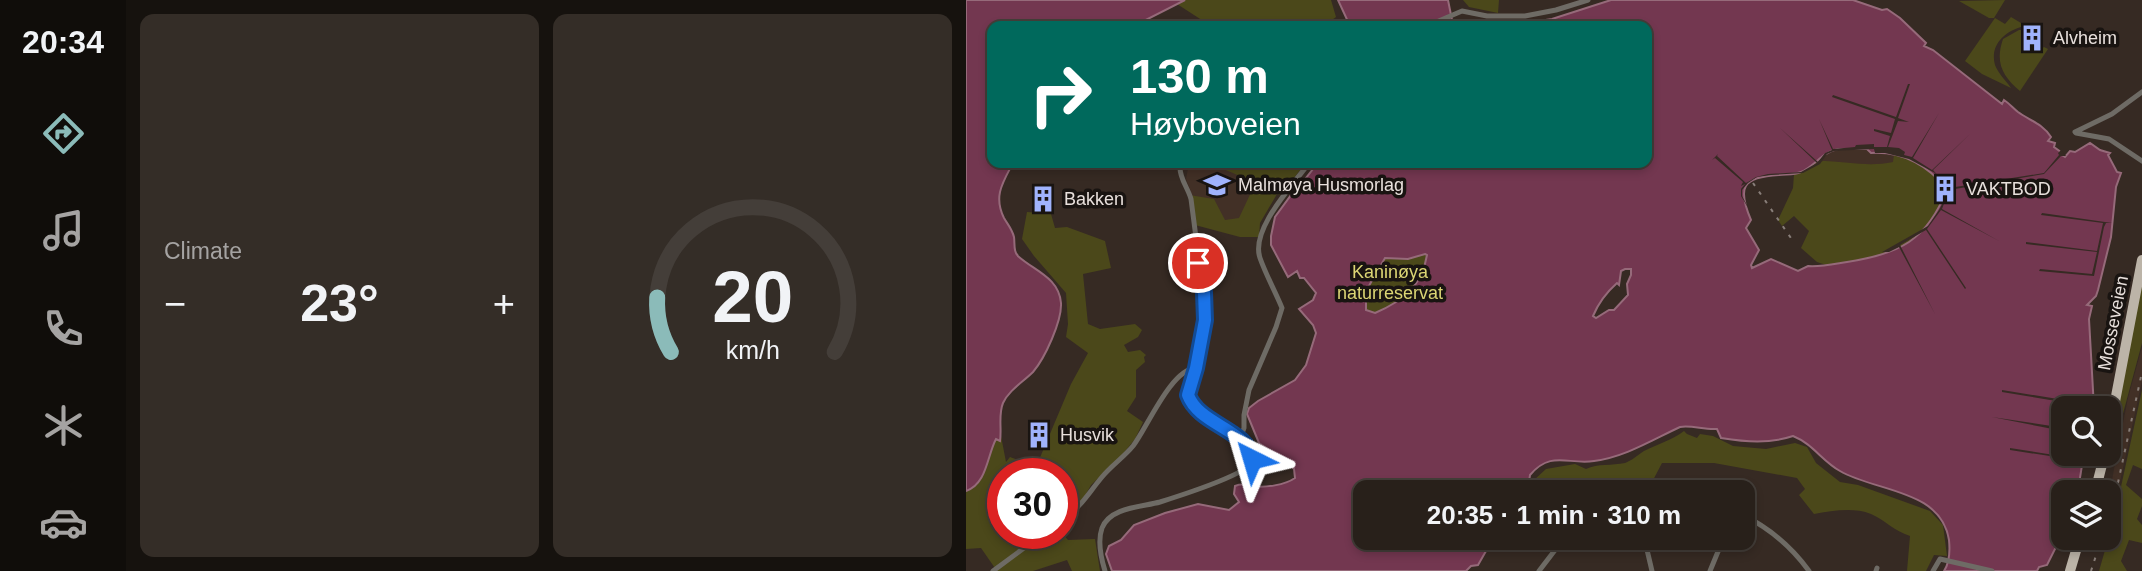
<!DOCTYPE html>
<html lang="en">
<head>
<meta charset="utf-8">
<style>
  :root { --surface:#28201a; --page:#342d27; --text:#f1f3f6; --muted:#a5a3a2; --line:#443e39; --accent:#8bbbb9 }
  body { margin:0; font-family:Arial,sans-serif; background:var(--page); color:var(--text); height:100vh; display:flex; flex-direction:column; font-size:26px; white-space:nowrap }
  * { box-sizing:border-box; margin:0 }
  p { font-size:23px; color:var(--muted) }
  .icon { flex:none; width:38px; height:38px; fill:none; stroke:currentColor; stroke-width:2; stroke-linecap:round; stroke-linejoin:round }
  .map { position:relative; flex:1; overflow:hidden }
  .sheet { display:flex; flex-direction:column; gap:14px; padding:14px; background:#16120e; width:840px }
  .sheet>* { flex:none }
  .hud { position:absolute; left:21px; top:21px; width:665px; height:147px; border-radius:14px; box-shadow:0 4px 10px #0003,0 0 0 2px var(--line); background:#00695c; color:#fff; overflow:hidden }
  .controls { position:absolute; left:1085px; top:396px; display:grid; gap:14px }
  .controls a { display:grid; place-items:center; width:70px; height:70px; border-radius:14px; background:var(--surface); box-shadow:0 4px 10px #0003,0 0 0 2px var(--line); font-size:35px }
  .speed { position:absolute; left:21px; top:458px; display:flex; gap:14px; font-size:35px; font-weight:700; text-align:center }
  .speed>* { display:grid; place-content:center; width:91px; height:91px; border-radius:50%; background:var(--surface); box-shadow:0 4px 10px #0003,0 0 0 2px var(--line); line-height:1 }
  .speed .limit { border:10px solid #d22; background:#fff; color:#111 }
  .pin { position:absolute; display:grid; place-items:center; width:60px; height:60px; color:#fff; margin:-30px; border:4px solid #fff; border-radius:50%; box-shadow:0 2px 7px #0007 }
  .me { position:absolute; width:77px; margin:-38px; rotate:320deg; stroke-linejoin:round; filter:drop-shadow(0 0 5px #0008) }
  .turn { display:flex; align-items:center; gap:24px; height:147px; padding:0 28px; font-size:32px }
  .turn .icon { width:91px; height:91px; stroke-width:2.5 }
  .turn b { display:block; font-size:49px; line-height:60px }
  .big { font-size:52px; font-weight:600; line-height:1.1 }
  .sheet .card { flex:1; display:flex; flex-direction:column; justify-content:center; gap:10px; min-width:0; padding:0 24px; border-radius:14px; background:var(--page) }
  .sheet .dial { align-items:center; gap:0 }
  .dial svg { height:182px; overflow:visible; fill:none; stroke:var(--line); stroke-width:7; stroke-linecap:round; text-anchor:middle }
  .dial text { fill:var(--text); stroke:none }
  .heat { display:flex; justify-content:space-between; align-items:center; font-size:38px; direction:ltr }
  .sheet .tiles { flex:1; display:grid; gap:14px; grid-template-columns:repeat(2,1fr) }
  .trip { position:absolute; left:387px; top:480px; width:402px; height:70px; border-radius:14px; background:var(--surface); box-shadow:0 4px 10px #0003,0 0 0 2px var(--line); font-weight:600; line-height:70px; text-align:center }
  main { display:flex; flex:1; min-height:0 }
  .menu { display:flex; flex-direction:column; width:126px; justify-content:space-around; align-items:center; background:#100d0a; color:var(--muted) }
  .menu .icon { width:49px; height:49px }
  .menu .active { color:var(--accent) }
  .menu b { font-size:32px; color:var(--text) }
  .map>svg:first-child { display:block }
  .built { fill:#423026 }
  .green { fill:#4b481a }
  .water { fill:#733750; stroke:#966a7a; stroke-width:2; fill-rule:evenodd }
  .pier { fill:#362a23 }
  .lines { fill:none; stroke-linecap:round; stroke-linejoin:round }
  .minor { stroke:#6e6b65; stroke-width:5 }
  .trunk { stroke:#bcb4a8; stroke-width:10 }
  .rail { stroke:#887e79; stroke-width:2; stroke-dasharray:3.5 7; stroke-linecap:butt }
  .route-casing { stroke:#114b97; stroke-width:18 }
  .route { stroke:#1a73e8; stroke-width:12 }
  .labels { text-anchor:middle; stroke-width:7; stroke-linejoin:round; paint-order:stroke }
  .poi-label { font-size:18px; fill:#e8e0dc; stroke:#191411; text-anchor:start }
  .park-label { font-size:18px; fill:#dbd574; stroke:#191411 }
  .street-label { font-size:18px; fill:#e8e0dc; stroke:#191411 }
</style>
</head>
<body>
<main>
<nav class="menu">
<b>20:34</b>
<svg class="icon active" aria-label="directions" viewBox="0 0 24 24"><path d="M12 3l9 9-9 9-9-9zM9 14v-3h6M13 9l2 2-2 2"/></svg>
<svg class="icon" aria-label="music" viewBox="0 0 24 24"><path d="M9 18V5l10-2v13"/><circle cx="6" cy="18" r="3"/><circle cx="16" cy="16" r="3"/></svg>
<svg class="icon" aria-label="phone" viewBox="0 0 24 24"><path d="M5 4h4l2 5-3 2q2 4 5 5l2-3 5 2v4C11 20 4 13 5 4z"/></svg>
<svg class="icon" aria-label="climate" viewBox="0 0 24 24"><path d="M12 3v18M4 7l16 10M4 17L20 7"/></svg>
<svg class="icon" aria-label="car" viewBox="0 0 24 24"><path d="M5 17H2v-5l4-1 3-4h7l3 4 3 1v5h-3M9 17h6M6 11h13"/><circle cx="7" cy="17" r="2"/><circle cx="17" cy="17" r="2"/></svg>
</nav>
<section class="sheet">
<div class="tiles">
<div class="card"><p>Climate</p>
<div class="heat"><a>−</a><b class="big">23°</b><a>+</a></div>
</div>
<div class="card dial"><svg viewBox="0 0 100 80">
<path d="M14 69A42 42 0 1 1 86 69"/>
<path d="M14 69A42 42 0 0 1 8 45" stroke="#8bbbb9"/>
<text x="50" y="56" font-size="32" font-weight="700">20</text>
<text x="50" y="72" font-size="11">km/h</text>
</svg></div>
</div>
</section>
<div class="map">
<svg width="1176" height="571" viewBox="0 0 1176 571">
  <rect width="100%" height="100%" fill="#362a23"/>
  <path class="built" d="M886 148 917 151 928 155V162L916 165 851 162 863 151Z
    M223 163H261L293 183 282 236 230 224 227 197 220 179Z
    M1176 347V381L1143 532V498L1149 463 1162 398Z"/>
  <path class="green" d="M219 0H365L370 17 366 20 367 26H245L211 4Z
    M497 0H533L532 13 503 7Z
    M1039 0 1028 18H1023L993 1Z
    M1045 17 1060 26C1042 29 1023 43 1029 65 1032 73 1040 81 1045 88L1016 74 999 61 1029 18 1039 24Z
    M1053 30H1059L1055 37 1059 43 1074 50 1078 47 1082 49 1054 91C1036 76 1029 62 1037 39Z
    M928 155C949 158 971 171 981 189 960 252 918 256 860 265L851 262 835 248 843 231 828 216 816 226 812 220 827 188 828 174C839 172 847 160 859 161 881 162 905 167 927 162Z
    M243 163H340L314 195 311 194 294 223 293 237H274L229 225 223 195 248 199 259 220 273 218 288 186 281 179Z
    M61 212 85 214 89 228 101 227 139 241 145 268 117 274 122 324 134 329 169 324 176 330 172 337 158 345 162 352 174 350 180 355 178 357 179 362 170 370V397L161 411 177 422 169 439 156 455 125 485 116 501 96 518V474H37V534L96 533 102 540 129 539 134 571H106L101 560 67 571H31L15 548 0 549V415L35 436 40 462 44 457 70 467 105 384 122 353 100 337 102 324 100 293 68 256 56 239Z
    M500 238 398 347 370 265Z
    M1176 273V343L1155 421 1150 422Z
    M1176 390V469L1167 465 1160 485 1176 499V506L1171 519 1176 525V543L1163 540 1155 561 1161 571H1133L1148 519Z
    M718 431 721 434 731 438 734 434 747 436 767 446 800 449 829 443 841 447 850 463 874 482 892 485 964 511 977 525 981 556 968 555 960 571H941L944 536C928 531 919 520 905 514 887 507 866 511 848 514L833 495 839 489 831 478 748 463H696L685 484V492H634L632 485 604 480 589 492H561L568 480 580 469 609 464 620 469C632 463 646 466 659 463 665 461 672 455 678 451 692 444 706 440 718 431Z"/>
  <path class="water" d="M0 0H219L168 26H26V112L23 120 26 127V163H47C37 182 27 196 38 218 42 225 46 229 48 237 49 244 47 252 53 257 69 271 93 278 95 303 96 321 79 358 67 372 57 382 43 390 37 403 32 415 36 429 34 441L30 439C21 456 21 484 0 491Z
    M372 0H482L486 20H495L511 26H384Z
    M645 0H887L916 10 921 9 934 18 960 43 958 46 967 50 1036 104 1038 100C1044 104 1047 108 1052 112 1063 120 1077 124 1085 137L1082 141 1089 143 1088 147 1095 152 1096 155 1099 157 1104 151 1109 152 1124 143 1134 150 1144 153 1142 155 1151 172 1155 173 1150 187 1145 237 1132 290 1130 296 1121 305 1126 306 1123 319 1128 408H1097V453H1118L1112 490 1110 492H1097V533L1081 565 1073 567 1071 571H978C984 562 984 550 983 540 975 489 910 492 874 471 856 461 847 444 827 436 803 444 780 442 755 438L751 429C738 430 726 425 714 427 686 440 659 457 628 461 602 465 585 450 564 475L562 488 558 492H399V537H528L512 565 505 566 500 571H146L140 554 143 546 155 540 168 525 199 513 232 504 263 510 273 502 268 494 269 486C277 483 279 485 287 486 299 488 319 485 329 478L328 469 322 462 293 443 281 414 283 408 292 401 329 380 340 365 350 333 347 325 333 309 347 300 350 293 338 278H334L331 271 322 277 305 245V236L309 217 328 191 333 190C335 182 346 172 351 163H681V26H512L553 24 586 19ZM872 149H901L905 153C936 151 961 165 981 189 961 241 933 254 881 262 868 264 855 267 842 266L832 271 805 259 786 268 785 265 793 250 780 228 785 220C771 187 776 177 813 175 820 174 828 175 835 172 849 166 856 152 872 149ZM459 254 461 255C456 286 437 301 409 313L400 310V291L419 258 442 259ZM659 269H665V275L661 284 662 295 648 310H643L630 318 627 316C632 304 642 291 651 283L653 285 655 271Z"/>
  <path class="pier" d="M942 84H944L932 118 943 122 932 121 922 147 933 148 939 152 938 155 946 157 973 113 947 158 966 170 1004 134 967 170 983 188 1078 173 1093 155 1092 153 1095 150 1100 156H1095L1078 174 983 190 976 209 1033 241 975 210 961 229 1000 288 999 289 960 230 934 245 969 314 933 247 923 252H916L962 226 973 210 980 197 981 188 969 173 943 159 919 153H909L908 149 868 151 861 154 854 164 837 173 805 175 791 177 782 183 776 190V196L787 216 775 196V189L779 184 775 186 777 182 749 158 746 160 752 154 751 156 780 183 790 177 802 174 835 172 851 163 814 128 852 162 859 153 866 150 853 119 867 149 889 147 890 145 908 144V147H921L924 136 908 131V129L925 133 929 119 866 97 867 95 930 117Z
    M1076 213 1146 223H1140L1138 227 1128 276 1073 271 1074 269 1126 274 1131 252 1060 244V242L1131 251 1137 223 1075 215Z
    M1036 390 1098 400 1090 456 1116 461 1044 450V448L1088 455 1092 430 1026 417 1092 427 1096 402 1036 392Z"/>
  <g class="lines">
    <path class="minor" d="M461 26 496 11 521 16H559L590 10 622 0
      M1109 132 1146 114 1176 92
      M1110 133 1143 139 1176 161
      M214 168C214 179 222 188 225 199L240 315 230 368 222 395 231 410 274 439
      M777 515C805 529 825 546 843 571
      M96 520C116 506 121 495 136 477 145 466 158 457 167 446 181 428 205 369 230 368
      M614 537 649 549 680 547
      M678 537 686 571
      M27 571 77 534
      M139 571C135 558 131 542 136 528 144 507 176 507 194 502 213 496 271 477 284 465L285 452 274 439 278 428V415L283 390 310 327 316 308C309 291 300 275 294 258 284 229 328 184 343 163
      M573 571 599 537
      M744 571 758 537
      M910 571 911 568
      M967 571 974 559 1026 571"/>
    <path class="trunk" d="M1143 433 1176 260
      M1129 492 1139 453
      M1104 571 1114 537"/>
    <path class="rail" d="M787 183 827 241
      M1143 524 1176 372
      M1125 571 1136 537"/>
  </g>
  <g class="lines">
    <g class="route-casing">
      <path id="route" d="M232 263 238 292 239 320 230 368 222 395C233 425 281 429 286 459"/>
    </g>
    <use href="#route" class="route"/>
  </g>
  <defs>
    <g id="building-bare" transform="scale(2.1)"><path d="M-4-6H4V6H1V3H-1V6H-4ZM-2.5-4.3h1.7v1.8h-1.7ZM.8-4.3h1.7v1.8H.8ZM-2.5-1h1.7V.8h-1.7ZM.8-1h1.7V.8H.8Z" fill="#a0b3fd" stroke="#191411" stroke-width="2.5" paint-order="stroke"/></g>
    <g id="school-bare" transform="scale(2.1)"><path d="M0-5L7-2L0 1L-7-2ZM-4 1L0 2.5L4 1V4Q0 6-4 4Z" fill="#a0b3fd" stroke="#191411" stroke-width="2.5" paint-order="stroke"/></g>
  </defs>
  <g fill-rule="evenodd">
    <use href="#building-bare" x="1066" y="38"/>
    <use href="#school-bare" x="251" y="185"/>
    <use href="#building-bare" x="979" y="189"/>
    <use href="#building-bare" x="77" y="199"/>
    <use href="#building-bare" x="73" y="435"/>
  </g>
  <g class="labels">
    <g class="poi-label">
      <text x="1087" y="44">Alvheim</text>
      <text x="272" y="191">Malmøya Husmorlag</text>
      <text x="1000" y="195">VAKTBOD</text>
      <text x="98" y="205">Bakken</text>
      <text x="94" y="441">Husvik</text>
    </g>
    <g class="park-label">
      <text x="424" y="278">Kaninøya<tspan x="424" dy="21">naturreservat</tspan></text>
    </g>
    <g class="street-label">
      <text transform="translate(1147 323) rotate(-79)" y="6">Mosseveien</text>
    </g>
  </g>
</svg>
<div class="controls">
<a><svg class="icon" aria-label="search" viewBox="0 0 24 24"><circle cx="10" cy="10" r="6"/><path d="M15 15l6 6"/></svg></a>
<a><svg class="icon" aria-label="layers" viewBox="0 0 24 24"><path d="M12 4l9 5-9 5-9-5zM3 14l9 5 9-5"/></svg></a>
</div>
<div class="speed"><div class="limit">30</div></div>
<div class="pin" style="left:232px;top:263px;background:#d93025"><svg class="icon" aria-label="arrive" viewBox="0 0 24 24"><path d="M6 21V4h12l-3 4 3 4H6"/></svg></div>
<svg class="me" style="left:286px;top:459px" viewBox="-20 -20 40 40"><path d="M0-17L14 15 0 8-14 15z" fill="#1a73e8" stroke="#fff" stroke-width="4"/></svg>
<div class="trip">20:35 · 1 min · 310 m</div>
<div class="hud">
<div class="turn"><svg class="icon" aria-label="right" viewBox="0 0 24 24"><path d="M7 20v-9h11M14 6l5 5-5 5"/></svg><div><b>130 m</b>Høyboveien</div></div>
</div>
</div>
</main>
</body>
</html>
